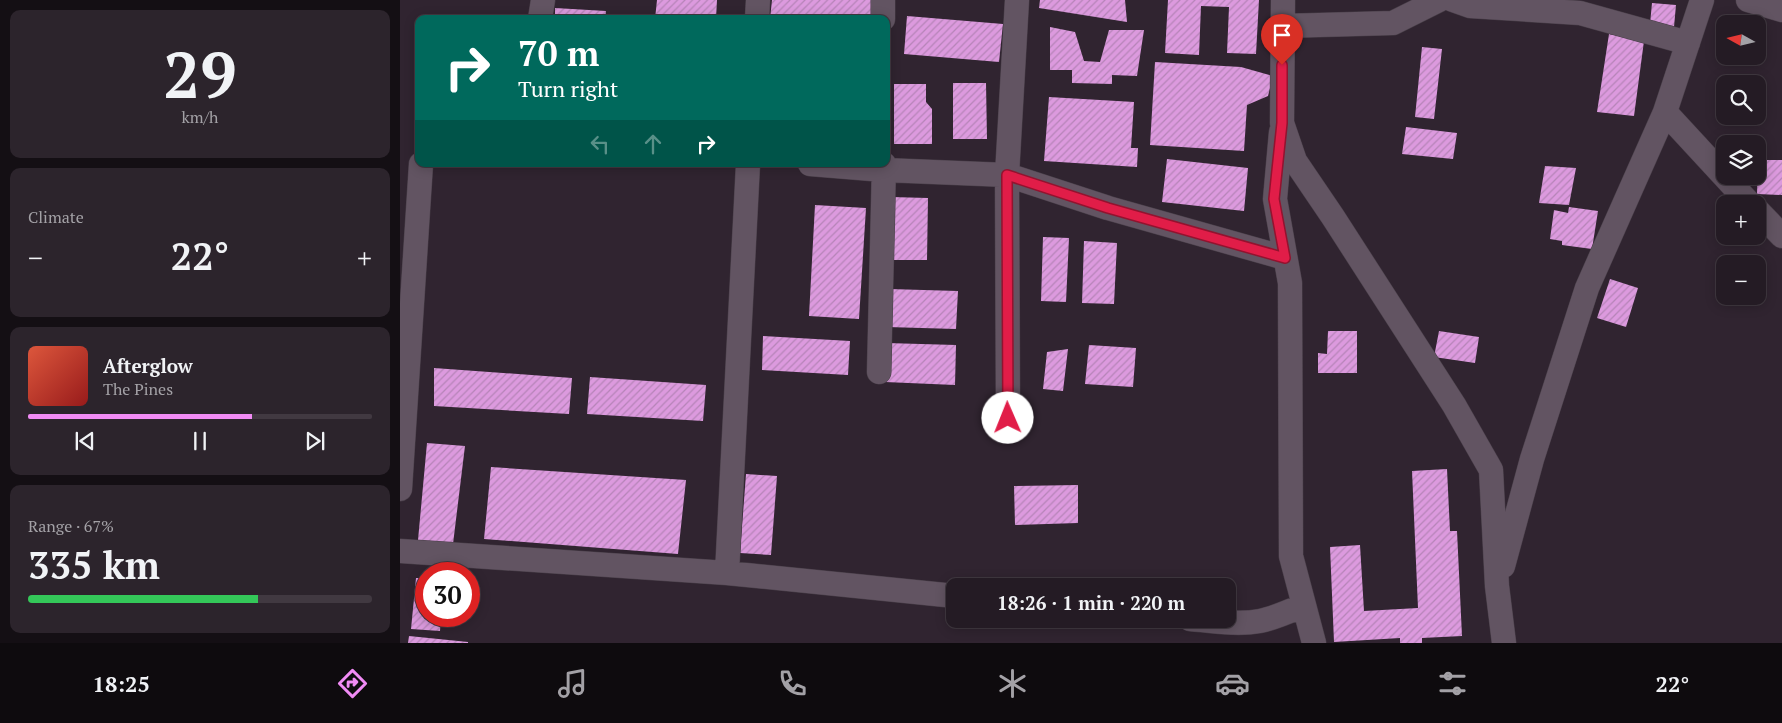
<!DOCTYPE html>
<html lang="en">
<head>
<meta charset="utf-8">
<style>
  :root { --surface:#241b24; --page:#2c242c; --text:#f1f3f6; --muted:#a3a1a6; --line:#413941; --accent:#f18bf5 }
  body { margin:0; font-family:"PT Serif",serif; background:var(--page); color:var(--text); height:100vh; display:flex; flex-direction:column; font-size:19px; white-space:nowrap }
  * { box-sizing:border-box; margin:0 }
  p { font-size:16px; color:var(--muted) }
  .icon { flex:none; width:28px; height:28px; fill:none; stroke:currentColor; stroke-width:2; stroke-linecap:round; stroke-linejoin:round }
  .map { position:relative; flex:1; overflow:hidden }
  .drawer { display:flex; flex-direction:column; gap:10px; padding:10px; background:#140f14; width:400px }
  .drawer>* { flex:none }
  .banner { position:absolute; left:15px; top:15px; width:475px; height:152px; border-radius:10px; box-shadow:0 2px 12px #0003,0 0 0 1px var(--line); background:#00695c; color:#fff; overflow:hidden }
  .needle { width:32px; rotate:278deg }
  .fabs { position:absolute; left:1316px; top:15px; display:grid; gap:10px }
  .fabs a { display:grid; place-items:center; width:50px; height:50px; border-radius:10px; background:var(--surface); box-shadow:0 2px 12px #0003,0 0 0 1px var(--line); font-size:25px }
  .speed { position:absolute; left:15px; top:562px; display:flex; gap:10px; font-size:25px; font-weight:700; text-align:center }
  .speed>* { display:grid; place-content:center; width:65px; height:65px; border-radius:50%; background:var(--surface); box-shadow:0 2px 12px #0003,0 0 0 1px var(--line); line-height:1 }
  .speed .limit { border:8px solid #d22; background:#fff; color:#111 }
  .pin { position:absolute; display:grid; place-items:center; width:42px; height:42px; color:#fff; margin:-51px -21px; border-radius:50% 50% 50% 0; rotate:-45deg; box-shadow:0 0 5px #0007 }
  .pin .icon { rotate:45deg }
  .me { position:absolute; width:55px; margin:-28px; rotate:359deg; stroke-linejoin:round; filter:drop-shadow(0 0 4px #0008) }
  .turn { display:flex; align-items:center; gap:18px; height:105px; padding:0 20px; font-size:22px }
  .turn .icon { width:65px; height:65px; stroke-width:2.5 }
  .turn b { display:block; font-size:35px; line-height:42px }
  .lanes { display:flex; align-items:center; height:48px; padding:0 20px; background:#0003; justify-content:center; gap:25px; direction:ltr }
  .lanes .off { opacity:.35 }
  .big { font-size:38px; font-weight:600; line-height:1.1 }
  .drawer .card { flex:1; display:flex; flex-direction:column; justify-content:center; gap:8px; min-width:0; padding:0 18px; border-radius:10px; background:var(--page) }
  .drawer .dial { align-items:center; gap:0 }
  .dial b { font-size:65px; line-height:1 }
  .song { display:flex; align-items:center; gap:15px }
  .cover { width:60px; height:60px; border-radius:8px; background:linear-gradient(135deg,hsl(10 70% 55%),hsl(0 70% 35%)) }
  .played { height:5px; border-radius:2px; background:linear-gradient(90deg,var(--accent) 65%,var(--line) 65%) }
  .keys { display:flex; justify-content:space-around; direction:ltr }
  .heat { display:flex; justify-content:space-between; align-items:center; font-size:28px; direction:ltr }
  .charge { height:8px; border-radius:4px; background:linear-gradient(90deg,#34c759 67%,var(--line) 0) }
  .trip { position:absolute; left:546px; top:578px; width:290px; height:50px; border-radius:10px; background:var(--surface); box-shadow:0 2px 12px #0003,0 0 0 1px var(--line); font-weight:600; line-height:50px; text-align:center }
  .tabs { display:flex; height:80px; justify-content:space-around; align-items:center; background:#0e0b0e; color:var(--muted) }
  .tabs .icon { width:35px; height:35px }
  .tabs .selected { color:var(--accent) }
  .tabs b { font-size:22px; color:var(--text) }
  main { display:flex; flex:1; min-height:0 }
  .map>svg:first-child { display:block }
  .building { fill:url(#building-hatch) }
  .lines { fill:none; stroke-linecap:round; stroke-linejoin:round }
  .minor-casing { stroke:#493f49; stroke-width:25 }
  .minor { stroke:#625462; stroke-width:24 }
  .route-casing { stroke:#92132f; stroke-width:12 }
  .route { stroke:#e11d48; stroke-width:9 }
</style>
</head>
<body>
<main>
<section class="drawer">
<div class="card dial"><b>29</b><p>km/h</p></div>
<div class="card"><p>Climate</p>
<div class="heat"><a>−</a><b class="big">22°</b><a>+</a></div>
</div>
<div class="card">
<div class="song"><i class="cover"></i><div><b>Afterglow</b><p>The Pines</p></div></div>
<div class="played"></div>
<div class="keys"><svg class="icon" aria-label="previous" viewBox="0 0 24 24"><path d="M18 5L8 12l10 7zM5 5v14"/></svg><svg class="icon" aria-label="pause" viewBox="0 0 24 24"><path d="M8 5v14M16 5v14"/></svg><svg class="icon" aria-label="next" viewBox="0 0 24 24"><path d="M6 5l10 7-10 7zM19 5v14"/></svg></div>
</div>
<div class="card"><p>Range · 67%</p><b class="big">335 km</b><div class="charge"></div></div>
</section>
<div class="map">
<svg width="1382" height="643" viewBox="0 0 1382 643">
  <defs>
    <pattern id="building-hatch" width="6" height="6" patternUnits="userSpaceOnUse" patternTransform="scale(1.25)"><rect width="6" height="6" fill="#dc9ade"/><path d="M-1 1l2-2M0 6l6-6M5 7l2-2" fill="none" stroke="#b684b8"/></pattern>
  </defs>
  <rect width="100%" height="100%" fill="#302430"/>
  <path class="building" d="M257 0H317L316 19H255Z
    M372 0H473L472 19H370Z
    M640 0H725L727 22 639 8Z
    M768 0H859L856 54 827 53 829 7 801 6 799 55 765 53Z
    M1252 3 1276 5 1274 27 1250 24Z
    M155 8 206 11 205 19H155Z
    M507 16 603 24 599 62 504 54Z
    M650 27 675 32 684 61 700 62 709 30H744L737 76 712 75V84L672 83V70H650Z
    M1209 34 1244 41 1234 116 1197 112Z
    M1022 47 1042 49 1034 119 1015 117Z
    M755 62 841 67 873 76 868 96 847 105 844 151 750 145Z
    M553 83H586L587 139H553Z
    M494 84H526V102L532 109V144H494Z
    M649 97 734 102 731 148H738L737 167 644 161Z
    M1006 127 1057 133 1053 159 1002 154Z
    M767 159 848 168 844 211 762 202Z
    M1358 160H1382V195L1357 194Z
    M1145 166 1176 168 1169 205 1139 203Z
    M491 197 528 198 527 260H490Z
    M415 205 466 208 459 319 409 316Z
    M1169 207 1198 211 1192 249 1162 245V241L1150 239 1154 210 1168 213Z
    M643 237 669 238 666 302 641 301Z
    M684 241 717 243 714 304 682 303Z
    M1210 279 1238 288 1226 327 1197 318Z
    M489 289 558 291 556 329 487 327Z
    M928 331H957V373H918V353L927 354Z
    M1039 331 1079 337 1075 363 1034 357Z
    M363 336 450 341 448 375 362 370Z
    M486 343 556 345 555 385 485 382Z
    M689 345 736 348 733 387 685 384Z
    M668 349 663 391 643 389 647 352Z
    M34 368 172 378 169 414 34 406Z
    M190 377 306 385 303 421 187 414Z
    M27 443 65 446 53 544 18 540Z
    M91 467 286 480 278 554 84 539Z
    M1047 469 1050 531H1057L1062 636 1022 638V643H1000V638L934 642 930 547 960 545 964 611 1018 608 1012 471Z
    M346 474 377 476 371 555 340 553Z
    M678 485V523L615 525 614 486Z
    M16 578H26V616H41L40 631 11 629Z
    M9 636 68 642V643H8Z"/>
  <g class="lines">
    <g class="minor-casing">
      <path id="minor" d="M483 0V19
        M883 0 882 123 895 161 933 217 1054 405 1091 470 1097 586 1104 643
        M1053 0 1070 6 1180 13 1288 43
        M1348 0 1382 10
        M140 19 143 0
        M357 19 358 0
        M882 26 993 23 1039 0
        M1265 112 1302 0
        M881 132 875 199 890 283 891 556 914 643
        M410 164 484 170 607 175 708 208 885 258
        M1358 211 1382 236
        M479 372 484 164
        M608 418 607 175 617 0
        M0 489 21 164
        M0 551 327 573 555 596
        M1103 566 1132 459 1187 288 1265 112 1350 204
        M327 573 348 164
        M790 619C812 621 838 625 860 621 875 618 890 611 904 605"/>
    </g>
    <use href="#minor" class="minor"/>
  </g>
  <g class="lines">
    <g class="route-casing">
      <path id="route" d="M608 418 607 175 708 208 885 258 874 199 882 123V65"/>
    </g>
    <use href="#route" class="route"/>
  </g>
</svg>
<div class="fabs">
<a><svg class="needle" viewBox="-14 -14 28 28"><path d="M0-13l5 13h-10z" fill="#e53935"/><path d="M0 13l5-13h-10z" fill="#a3a1a6"/></svg></a>
<a><svg class="icon" aria-label="search" viewBox="0 0 24 24"><circle cx="10" cy="10" r="6"/><path d="M15 15l6 6"/></svg></a>
<a><svg class="icon" aria-label="layers" viewBox="0 0 24 24"><path d="M12 4l9 5-9 5-9-5zM3 14l9 5 9-5"/></svg></a>
<a>+</a>
<a>−</a>
</div>
<div class="speed"><div class="limit">30</div></div>
<div class="pin" style="left:882px;top:65px;background:#d93025"><svg class="icon" aria-label="arrive" viewBox="0 0 24 24"><path d="M6 21V4h12l-3 4 3 4H6"/></svg></div>
<svg class="me" style="left:608px;top:418px" viewBox="-20 -20 40 40"><circle r="19" fill="#fff"/><path d="M0-13L10 11 0 6-10 11z" fill="#e11d48"/></svg>
<div class="trip">18:26 · 1 min · 220 m</div>
<div class="banner">
<div class="turn"><svg class="icon" aria-label="right" viewBox="0 0 24 24"><path d="M7 20v-9h11M14 6l5 5-5 5"/></svg><div><b>70 m</b>Turn right</div></div>
<div class="lanes"><svg class="icon off" aria-label="left" viewBox="0 0 24 24"><path d="M17 20v-9H6M10 6l-5 5 5 5"/></svg><svg class="icon off" aria-label="ahead" viewBox="0 0 24 24"><path d="M12 20V5M6 11l6-6 6 6"/></svg><svg class="icon" aria-label="right" viewBox="0 0 24 24"><path d="M7 20v-9h11M14 6l5 5-5 5"/></svg></div>
</div>
</div>
</main>
<nav class="tabs">
<b>18:25</b>
<svg class="icon selected" aria-label="directions" viewBox="0 0 24 24"><path d="M12 3l9 9-9 9-9-9zM9 14v-3h6M13 9l2 2-2 2"/></svg>
<svg class="icon" aria-label="music" viewBox="0 0 24 24"><path d="M9 18V5l10-2v13"/><circle cx="6" cy="18" r="3"/><circle cx="16" cy="16" r="3"/></svg>
<svg class="icon" aria-label="phone" viewBox="0 0 24 24"><path d="M5 4h4l2 5-3 2q2 4 5 5l2-3 5 2v4C11 20 4 13 5 4z"/></svg>
<svg class="icon" aria-label="climate" viewBox="0 0 24 24"><path d="M12 3v18M4 7l16 10M4 17L20 7"/></svg>
<svg class="icon" aria-label="car" viewBox="0 0 24 24"><path d="M5 17H2v-5l4-1 3-4h7l3 4 3 1v5h-3M9 17h6M6 11h13"/><circle cx="7" cy="17" r="2"/><circle cx="17" cy="17" r="2"/></svg>
<svg class="icon" aria-label="filters" viewBox="0 0 24 24"><path d="M4 7h16M4 17h16"/><circle cx="9" cy="7" r="2"/><circle cx="15" cy="17" r="2"/></svg>
<b>22°</b>
</nav>
</body>
</html>
